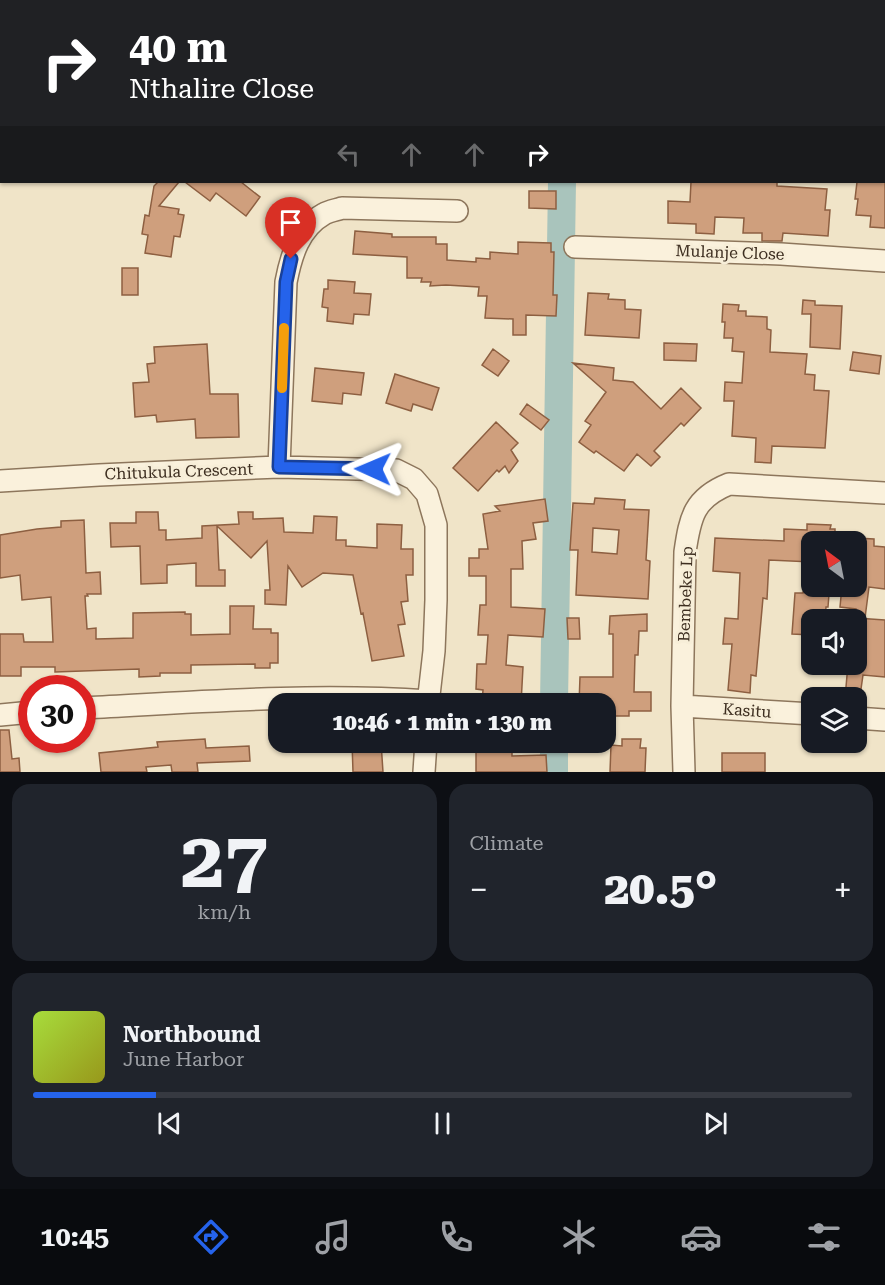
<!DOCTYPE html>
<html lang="en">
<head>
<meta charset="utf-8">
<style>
  :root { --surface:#171b24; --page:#20242c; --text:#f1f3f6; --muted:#9ea1a6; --line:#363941; --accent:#2563eb }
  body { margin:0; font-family:"Roboto Serif",serif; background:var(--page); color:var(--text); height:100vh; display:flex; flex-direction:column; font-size:22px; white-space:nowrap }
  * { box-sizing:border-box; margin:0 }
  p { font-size:20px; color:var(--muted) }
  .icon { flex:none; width:33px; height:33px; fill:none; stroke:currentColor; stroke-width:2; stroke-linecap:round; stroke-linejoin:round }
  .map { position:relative; height:772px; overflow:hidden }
  .drawer { display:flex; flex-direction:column; gap:12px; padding:12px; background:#0d0f14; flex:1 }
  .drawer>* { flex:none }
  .top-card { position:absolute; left:0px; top:0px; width:885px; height:183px; box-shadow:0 2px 4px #0004; background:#202124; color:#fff; overflow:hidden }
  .needle { width:39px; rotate:328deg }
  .tools { position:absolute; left:801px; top:531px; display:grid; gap:12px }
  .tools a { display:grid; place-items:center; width:66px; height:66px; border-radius:12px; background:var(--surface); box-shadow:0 2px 4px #0004; font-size:30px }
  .speed { position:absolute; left:18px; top:675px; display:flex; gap:12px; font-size:30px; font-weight:700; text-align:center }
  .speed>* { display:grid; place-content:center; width:78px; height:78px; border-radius:50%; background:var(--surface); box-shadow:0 2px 4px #0004; line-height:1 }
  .speed .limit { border:9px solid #d22; background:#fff; color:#111 }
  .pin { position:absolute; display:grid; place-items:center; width:51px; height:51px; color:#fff; margin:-62px -26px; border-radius:50% 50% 50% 0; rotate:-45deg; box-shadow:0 0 6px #0007 }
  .pin .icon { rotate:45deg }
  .me { position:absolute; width:66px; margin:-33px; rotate:271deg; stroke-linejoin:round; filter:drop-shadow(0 0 4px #0008) }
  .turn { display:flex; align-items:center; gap:21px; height:126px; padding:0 30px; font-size:27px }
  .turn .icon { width:78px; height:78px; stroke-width:2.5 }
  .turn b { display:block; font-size:42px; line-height:51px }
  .lanes { display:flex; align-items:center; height:57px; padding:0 30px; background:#0003; justify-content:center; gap:30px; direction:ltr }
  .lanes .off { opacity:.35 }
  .big { font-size:45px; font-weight:800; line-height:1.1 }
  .drawer .widget { flex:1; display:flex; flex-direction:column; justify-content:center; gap:9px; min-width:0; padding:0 21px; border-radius:18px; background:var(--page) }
  .drawer .dial { align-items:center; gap:0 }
  .dial b { font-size:78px; line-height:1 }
  .song { display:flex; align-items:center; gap:18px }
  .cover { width:72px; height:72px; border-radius:9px; background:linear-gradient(135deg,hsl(80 70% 55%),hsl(60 70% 35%)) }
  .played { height:6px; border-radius:3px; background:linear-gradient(90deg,var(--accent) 15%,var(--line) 15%) }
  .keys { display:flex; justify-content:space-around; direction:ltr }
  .heat { display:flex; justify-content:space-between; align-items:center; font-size:33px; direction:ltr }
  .drawer .tiles { flex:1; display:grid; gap:12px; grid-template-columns:1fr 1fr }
  .widget:last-child { grid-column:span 2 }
  .trip { position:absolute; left:268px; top:693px; width:348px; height:60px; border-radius:18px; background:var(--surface); box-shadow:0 2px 4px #0004; font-weight:800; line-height:60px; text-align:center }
  .tab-bar { display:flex; height:96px; justify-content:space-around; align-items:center; background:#090b0e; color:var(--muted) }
  .tab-bar .icon { width:42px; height:42px }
  .tab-bar .active { color:var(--accent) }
  .tab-bar b { font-size:27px; color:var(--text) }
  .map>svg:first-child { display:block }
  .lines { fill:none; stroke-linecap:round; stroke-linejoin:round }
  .river { stroke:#a9c4bc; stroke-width:28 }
  .building { fill:#cf9f7d; stroke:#8d5f41; stroke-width:1.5; fill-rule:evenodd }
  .minor-casing { stroke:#8d765c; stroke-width:24 }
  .minor { stroke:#faf1dc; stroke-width:21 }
  .route-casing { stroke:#184099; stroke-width:15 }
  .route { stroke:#2563eb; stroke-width:10 }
  .slow { stroke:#f59e0b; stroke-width:10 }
  .labels { text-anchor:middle; stroke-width:6; stroke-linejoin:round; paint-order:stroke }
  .street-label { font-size:16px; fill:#3d2e20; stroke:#f7eed8 }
</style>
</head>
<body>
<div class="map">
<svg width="885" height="772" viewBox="0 0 885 772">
  <rect width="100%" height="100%" fill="#f0e4c8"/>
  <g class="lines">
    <path class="river" d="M563 0V2
      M0 37H2
      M554 704 562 182
      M554 742V772"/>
  </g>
  <path class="building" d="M158 182H179L159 206 179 209 178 214 184 215 180 237 174 236 171 257 145 253 148 235 142 234 145 215 149 216 154 186Z
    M185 182H241L260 197 246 216 216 193 210 201Z
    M691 182H777V186L827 189 825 210H830L828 236 783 233 782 241H762V233H743L744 218 715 217 714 234 696 233V224L668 223V201L690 202Z
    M857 182H885V228L870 227 871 216 856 215 858 199H855Z
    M529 191H556V209L529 208Z
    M355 231 392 234V237H436V244H447V260L476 262V258L490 259V252L518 254V242L551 243V252H554L553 295H557L556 316 526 315V335H513V319L485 318 487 296H478L479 287 446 285 430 286 431 282H421L422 278H407V257L353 254Z
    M122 268H138V295H122Z
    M328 280 355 282 354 293 371 294 369 315 354 314 353 324 327 321 328 308 322 307 324 289H328Z
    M588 293 609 294 608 299 625 300V309L641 310 639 338 585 335Z
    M803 300 815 301V305L842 306 840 349 810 347 811 314H802Z
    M723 304 739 305 738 311H746V316L767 317V329L771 330 770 352 807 354 805 374 815 375 814 390 829 391 825 448 772 446 771 463 755 462 756 438 732 436 734 401H724L725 382 742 383 744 352 732 351 733 338H724L725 322H722Z
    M664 343 697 344 696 361 664 360Z
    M207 344 210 394H238L239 437 196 438 195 419 157 422 156 415 135 417 133 383 149 382 147 364 155 363 154 347Z
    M493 349 509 361 498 376 482 365Z
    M853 352 881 356 879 374 850 370Z
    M573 363 614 368 613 380 633 382 661 409 681 388 701 408 684 426 681 423 654 451 660 457 651 466 637 454 624 471 596 451 594 453 579 442 591 425 585 421 606 392Z
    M315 368 364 373 361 395 343 393 342 404 312 401Z
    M395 374 439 388 432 410 413 404 411 411 386 403Z
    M527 404 549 420 541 430 520 414Z
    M496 422 518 443 511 450 518 461 509 473 505 466 499 472 497 470 478 491 453 468Z
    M595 498 625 500 624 509 649 510 646 560 650 561 648 599 576 595 578 550H570L573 503 594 504ZM593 528 619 530 617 554 592 552Z
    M545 499 548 521 533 523 536 539 522 541 523 569H511V607L545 609 543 637 508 635 506 665 523 667 521 704H482L483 690 476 689 477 664H486L488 635H478L480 605H486V576H469V558H479V549H488L483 514 500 511 495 506Z
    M136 512H158L159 530H166V540L202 538V526L239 524 238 512H253V519L283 518 284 532 313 533 314 516 337 517 336 540H346V546L377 548V524L402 525 401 549H413V575H406L408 601 401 602 405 624 398 625 404 656 372 661 363 613 361 614 353 575 323 573 302 587 288 566 286 605 265 604V590H270L267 541 251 558 217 526 219 570H225V586H196V563L167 565V583L141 584 140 546 111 547 110 523H136Z
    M84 520 86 573 100 572 101 594H87L88 596H85L87 629 96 628V639L133 638V613L185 612V614H191V635L230 634V606H254L253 629H271V633H278V663H270V668H255V664L191 665V673H160V676L139 677V669L55 672V667H21V676H0V634H23L24 642H53L51 597 22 600 20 575 0 578V535L37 529 61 527V521Z
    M807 524 831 525 830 529H835V542H812V562L769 560 767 599 763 598 756 676 751 675 750 693 728 690 732 644H723L725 618 738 619 740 573 713 571 715 538 784 541V529L807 530Z
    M856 538 874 539V546L885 547V589L869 587 865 618H856V609L840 607 842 586H856Z
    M803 592 829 594 828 607H826L825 620H812V635L792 634 795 593H803Z
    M647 614V631H639L638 655H635L634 692H651V711H629V716H606V704H579L580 677H613V634H609L610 616Z
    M567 618H579L580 639H568Z
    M856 618 885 620V677L863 675 861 689 856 692 850 691 846 687 848 664H856Z
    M0 730H9L12 759 19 758 20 772H0Z
    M205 739 206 748 249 746 250 761 197 763 198 772H172L171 765 146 767 147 772H101L99 753 158 747 157 742Z
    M622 739H641L640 748H646L645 772H610L611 745 622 746Z
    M352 742H381L383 772H353Z
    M476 742H512V756L546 755 547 772H476Z
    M722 753H765V772H722Z"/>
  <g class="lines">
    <g class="minor-casing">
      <path id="minor" d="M575 247 781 254 885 261
        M279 467 286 282C291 256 299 228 324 214 329 211 336 210 342 208L457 211
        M0 481 99 475 279 467 396 470 414 479 427 494 436 525V600L434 651 428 704
        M682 706 812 714
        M82 708C197 702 313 693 428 701
        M0 715 32 712
        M856 718 885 720
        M424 772 426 742
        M684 772 682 706 685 552C690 517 694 498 729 484L885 493"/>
    </g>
    <use href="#minor" class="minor"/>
  </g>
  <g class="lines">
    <g class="route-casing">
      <path id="route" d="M291 259 286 282 279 467 373 469"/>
    </g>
    <use href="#route" class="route"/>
    <path class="slow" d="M282 388 284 328"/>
  </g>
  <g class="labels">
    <g class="street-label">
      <text transform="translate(730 252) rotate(2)" y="6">Mulanje Close</text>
      <text transform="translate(179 471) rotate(-2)" y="6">Chitukula Crescent</text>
      <text transform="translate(685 594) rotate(-88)" y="6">Bembeke Lp</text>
      <text transform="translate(747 710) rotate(4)" y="6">Kasitu</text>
    </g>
  </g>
</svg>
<div class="tools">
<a><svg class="needle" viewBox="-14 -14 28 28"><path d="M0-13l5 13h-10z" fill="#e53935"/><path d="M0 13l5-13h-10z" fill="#9ea1a6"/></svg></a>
<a><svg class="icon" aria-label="sound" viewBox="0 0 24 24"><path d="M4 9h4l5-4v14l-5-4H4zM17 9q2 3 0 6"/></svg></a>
<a><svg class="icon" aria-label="layers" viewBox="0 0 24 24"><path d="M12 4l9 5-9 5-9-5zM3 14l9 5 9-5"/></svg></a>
</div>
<div class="speed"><div class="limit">30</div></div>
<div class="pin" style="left:291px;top:259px;background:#d93025"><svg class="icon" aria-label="arrive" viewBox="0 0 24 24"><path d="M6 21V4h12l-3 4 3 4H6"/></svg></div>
<svg class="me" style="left:373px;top:469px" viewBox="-20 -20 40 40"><path d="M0-17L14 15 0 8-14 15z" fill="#2563eb" stroke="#fff" stroke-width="4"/></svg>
<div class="trip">10:46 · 1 min · 130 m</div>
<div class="top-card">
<div class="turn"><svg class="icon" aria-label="right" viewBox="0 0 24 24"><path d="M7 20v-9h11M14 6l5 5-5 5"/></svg><div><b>40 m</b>Nthalire Close</div></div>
<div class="lanes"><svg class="icon off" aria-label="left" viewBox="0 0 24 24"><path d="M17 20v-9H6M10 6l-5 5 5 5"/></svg><svg class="icon off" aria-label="ahead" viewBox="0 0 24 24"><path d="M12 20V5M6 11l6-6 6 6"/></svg><svg class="icon off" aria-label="ahead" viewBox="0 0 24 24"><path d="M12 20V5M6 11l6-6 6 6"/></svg><svg class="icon" aria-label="right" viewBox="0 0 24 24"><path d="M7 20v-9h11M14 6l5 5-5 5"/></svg></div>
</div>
</div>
<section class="drawer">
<div class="tiles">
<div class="widget dial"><b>27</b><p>km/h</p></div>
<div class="widget"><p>Climate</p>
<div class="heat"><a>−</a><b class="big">20.5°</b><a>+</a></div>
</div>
<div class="widget">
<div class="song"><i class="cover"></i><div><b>Northbound</b><p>June Harbor</p></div></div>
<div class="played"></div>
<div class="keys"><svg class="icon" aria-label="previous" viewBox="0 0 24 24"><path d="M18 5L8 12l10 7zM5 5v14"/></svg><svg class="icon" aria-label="pause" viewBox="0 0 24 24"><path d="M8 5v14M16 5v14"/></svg><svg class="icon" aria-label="next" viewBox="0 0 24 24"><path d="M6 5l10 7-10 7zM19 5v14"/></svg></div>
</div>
</div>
</section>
<nav class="tab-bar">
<b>10:45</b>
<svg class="icon active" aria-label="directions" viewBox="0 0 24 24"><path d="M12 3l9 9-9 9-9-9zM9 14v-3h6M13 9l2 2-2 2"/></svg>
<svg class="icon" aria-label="music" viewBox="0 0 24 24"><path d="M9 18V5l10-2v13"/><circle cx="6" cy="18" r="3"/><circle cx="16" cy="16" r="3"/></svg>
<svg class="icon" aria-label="phone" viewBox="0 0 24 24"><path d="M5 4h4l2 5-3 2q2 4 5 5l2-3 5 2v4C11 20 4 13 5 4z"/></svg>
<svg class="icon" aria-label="climate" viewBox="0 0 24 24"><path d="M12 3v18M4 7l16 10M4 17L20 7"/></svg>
<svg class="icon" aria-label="car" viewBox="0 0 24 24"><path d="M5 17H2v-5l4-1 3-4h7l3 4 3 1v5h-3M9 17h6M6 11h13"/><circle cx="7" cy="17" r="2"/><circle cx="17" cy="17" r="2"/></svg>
<svg class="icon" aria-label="filters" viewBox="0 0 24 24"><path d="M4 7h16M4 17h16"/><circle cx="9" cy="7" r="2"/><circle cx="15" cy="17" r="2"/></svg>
</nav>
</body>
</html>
